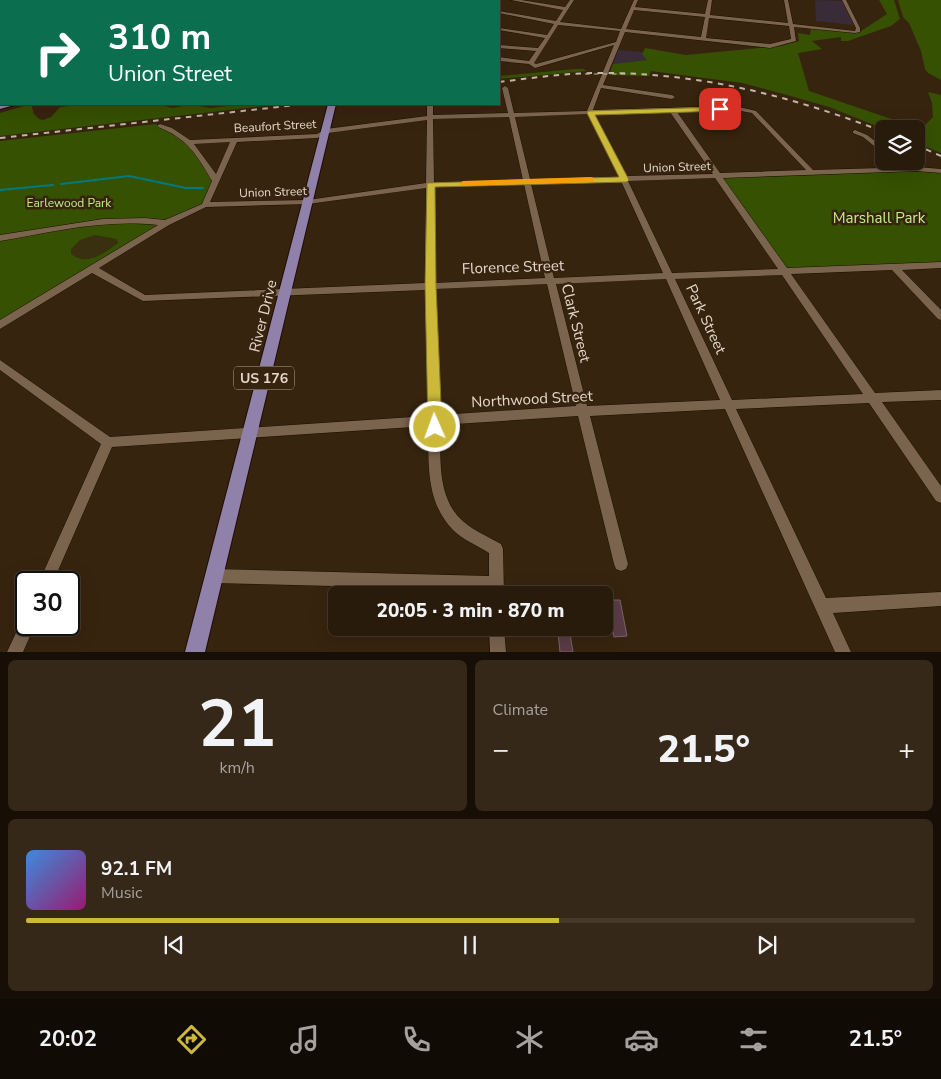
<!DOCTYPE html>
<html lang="en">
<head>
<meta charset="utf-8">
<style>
  :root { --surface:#291b0b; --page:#352819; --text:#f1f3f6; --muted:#a5a19d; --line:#45392c; --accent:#ccb939 }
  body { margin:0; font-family:"Nunito Sans",sans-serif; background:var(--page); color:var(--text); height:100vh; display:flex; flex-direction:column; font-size:19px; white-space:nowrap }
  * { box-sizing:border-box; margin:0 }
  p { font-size:16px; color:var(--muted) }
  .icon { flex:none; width:28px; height:28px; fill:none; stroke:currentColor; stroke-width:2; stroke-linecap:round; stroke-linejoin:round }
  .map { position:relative; height:652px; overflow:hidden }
  .panel { display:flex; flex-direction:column; gap:8px; padding:8px; background:#170f06; flex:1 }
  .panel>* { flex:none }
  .hud { position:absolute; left:0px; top:0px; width:500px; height:105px; box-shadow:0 5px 20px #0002,0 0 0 1px var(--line); background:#0b6e4f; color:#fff; overflow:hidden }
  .fabs { position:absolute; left:875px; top:120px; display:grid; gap:10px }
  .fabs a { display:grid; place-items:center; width:50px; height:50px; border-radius:8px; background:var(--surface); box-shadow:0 5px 20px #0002,0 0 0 1px var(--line); font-size:25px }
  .speed { position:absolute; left:15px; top:571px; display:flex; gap:10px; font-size:25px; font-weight:700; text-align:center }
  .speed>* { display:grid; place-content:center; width:65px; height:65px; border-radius:50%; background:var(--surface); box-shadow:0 5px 20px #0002,0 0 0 1px var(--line); line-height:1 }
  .speed .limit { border:2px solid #111; border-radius:8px; background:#fff; color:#111 }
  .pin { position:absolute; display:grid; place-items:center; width:42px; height:42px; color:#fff; margin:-21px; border-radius:10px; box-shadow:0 2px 8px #0006 }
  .me { position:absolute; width:55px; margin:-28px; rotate:358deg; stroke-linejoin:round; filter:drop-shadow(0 0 4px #0008) }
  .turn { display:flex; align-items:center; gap:18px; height:105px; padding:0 25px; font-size:22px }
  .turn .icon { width:65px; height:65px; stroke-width:2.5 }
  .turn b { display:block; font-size:35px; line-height:42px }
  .big { font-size:38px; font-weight:800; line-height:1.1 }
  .panel .tile { flex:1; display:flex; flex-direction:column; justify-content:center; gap:8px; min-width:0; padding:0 18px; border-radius:8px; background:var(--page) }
  .panel .dial { align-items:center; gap:0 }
  .dial b { font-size:65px; line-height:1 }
  .song { display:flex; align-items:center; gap:15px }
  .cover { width:60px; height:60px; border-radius:8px; background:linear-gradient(135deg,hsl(210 70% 55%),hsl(320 70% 35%)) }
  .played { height:5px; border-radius:2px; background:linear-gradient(90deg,var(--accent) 60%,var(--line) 60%) }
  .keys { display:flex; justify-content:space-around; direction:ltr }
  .heat { display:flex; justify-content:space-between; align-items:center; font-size:28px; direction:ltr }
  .panel .tiles { flex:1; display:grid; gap:8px; grid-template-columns:1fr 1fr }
  .tile:last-child { grid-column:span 2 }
  .trip { position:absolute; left:328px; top:586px; width:285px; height:50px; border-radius:8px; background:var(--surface); box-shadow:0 5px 20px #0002,0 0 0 1px var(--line); font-weight:800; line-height:50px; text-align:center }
  .tab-bar { display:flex; height:80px; justify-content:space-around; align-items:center; background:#100b04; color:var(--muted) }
  .tab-bar .icon { width:35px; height:35px }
  .tab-bar .active { color:var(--accent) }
  .tab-bar b { font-size:22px; color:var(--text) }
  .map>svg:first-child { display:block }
  .commercial { fill:#392b37 }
  .green { fill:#355101 }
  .sand { fill:#38300f }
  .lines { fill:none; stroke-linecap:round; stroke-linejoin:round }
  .stream { stroke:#007a7f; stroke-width:2 }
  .building { fill:#593c47; stroke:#7f606b }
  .minor-casing { stroke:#1e0d00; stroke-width:1 }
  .major-casing { stroke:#1e0d00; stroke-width:2 }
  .highway-casing { stroke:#1e0d00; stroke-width:16 }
  .minor { fill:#7a644e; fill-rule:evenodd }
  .major { fill:#8f81aa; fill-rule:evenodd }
  .highway { stroke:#9d95e7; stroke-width:15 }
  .rail-far1 { stroke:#c4b7a9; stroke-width:1; stroke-dasharray:4.5 4.5; stroke-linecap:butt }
  .rail { stroke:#c4b7a9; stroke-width:2; stroke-dasharray:5.5 5.5; stroke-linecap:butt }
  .route { fill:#ccb939; stroke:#857825 }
  .slow { fill:#f59e0b }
  .labels { text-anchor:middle; stroke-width:5; stroke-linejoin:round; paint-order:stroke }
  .far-street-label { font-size:12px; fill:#e4d8cb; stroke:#37240f }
  .far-park-label { font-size:12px; fill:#c0ef86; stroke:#37240f }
  .shield { fill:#37240f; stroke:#b0a293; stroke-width:1 }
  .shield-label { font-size:14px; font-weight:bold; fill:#e4d8cb }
  .park-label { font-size:15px; fill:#c0ef86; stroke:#37240f }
  .street-label { font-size:15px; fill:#e4d8cb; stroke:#37240f }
</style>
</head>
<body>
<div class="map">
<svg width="941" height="652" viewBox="0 0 941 652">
  <rect width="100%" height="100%" fill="#37240f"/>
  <path class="commercial" d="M815 0 842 1 854 25 816 21Z
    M618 50 643 52 648 60 613 64Z"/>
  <path class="green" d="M879 0H894L900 19 891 26 848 41H841V37L812 41 822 49 798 53 809 91 921 129 933 117 932 103 928 92 941 95V153L916 143V129H884L829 107 787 95 742 83 651 71 649 76 609 75 613 64 647 60 642 54 645 48 686 55 781 46 799 41 798 33 810 35 811 28 858 33 887 14Z
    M898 0H941V80L928 73 925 69 921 51 909 23 903 17Z
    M575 69H583L587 71 499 79V76Z
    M31 104 34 114 39 119 43 120 51 117 60 107 87 104H156L173 108 190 104 210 108 245 104H283L0 136V113Z
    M156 124 191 142 215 179 205 205 166 223 0 325V141Z
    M941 171V265L784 270 718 176Z"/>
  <path class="sand" d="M95 235 117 239 118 243C104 253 88 267 71 254V249L80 240Z"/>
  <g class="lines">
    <path class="stream" d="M61 184 129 176 186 188H203
      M0 190 53 185"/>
  </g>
  <path class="building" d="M604 600H620L627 636 614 637 612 629H604Z
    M561 628H569L573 652H560L558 633H562Z"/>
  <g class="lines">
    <g class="minor-casing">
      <path id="minor" d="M442 0H448L449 1H443Z
        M511 0H521L565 7 570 0H574L560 22 621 29 634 0H638L635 7 705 14 708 0H712L710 15 788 23 784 0H788L793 24 855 31 856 28 842 0H846L860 28V32L855 33 794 27 796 41 770 48 625 32 603 85 672 95 675 97 672 99 601 88 593 110 735 106 756 111 813 170 917 167 941 169V173L917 171 723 178 787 268 941 262V268L902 270 941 310V320L938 319 892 270 791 274 875 393 941 390V400L882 402 941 486V503L936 501 869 403 736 409 826 598 941 592V606L833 613 851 652H835L725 409 590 416 628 564 626 569 621 571 616 569 614 564 578 416 440 425C441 457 436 499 464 522 474 531 489 537 501 544L503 549 504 595H490V590L214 583 209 581 207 576 209 571 214 569 489 576V553C478 546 462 539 453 530 425 501 429 463 428 426L112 447 53 582H39L101 444 0 370V360L110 437 428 416 425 290 143 301 92 273 0 329V320L158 225C104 219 52 232 0 241V235L103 219 145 218 165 220 202 204 212 181C197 155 187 138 158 127L157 126 160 124 172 128 190 140 317 134 326 129 427 116V104H433V115L508 113 502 88 505 86 508 88 514 113 587 111 614 45 535 68 529 64 499 61V57L529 61 536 51 499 48V45L538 48 545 38 499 30V28L547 35 554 24 499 13V11L556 21 563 10ZM634 10 705 17 701 37 626 29ZM709 18 789 26 791 39 770 44 706 38ZM558 25 620 31 616 42 536 64 534 63ZM735 110 752 113 806 170 720 173 677 112ZM670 112 713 174 626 176 594 114ZM588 114 619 177 530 179 515 117ZM509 117 523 180 434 183 433 119ZM427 120 426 183 308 200 210 202 237 142 317 138 326 135 328 133ZM230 142 216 174 194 144ZM715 178 778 269 672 273 628 181ZM621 181 663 273 554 278 531 184ZM524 184 545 278 435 283 434 187ZM426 188 425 283 145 295 99 268 169 225 206 207 308 204ZM782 275 863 394 732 400 675 279ZM666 279 720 400 587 406 556 284ZM547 284 576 406 440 415 435 289Z
        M855 130 867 135 884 148V154L863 137 853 133V131Z
        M26 618V625H35L23 652H7L22 620Z
        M489 628H504L506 652H490Z"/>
    </g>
    <g class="major-casing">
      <path id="major" d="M0 5H1V9H0Z
        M4 104H18L0 109V105Z
        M328 104H336L205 652H185Z"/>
    </g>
    <g class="highway-casing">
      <path id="highway" d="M103 1 107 0
        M0 28 1 27"/>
    </g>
    <use href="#minor" class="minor"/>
    <use href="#major" class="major"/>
    <use href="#highway" class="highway"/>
    <path class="rail-far1" d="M585 74H627"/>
    <path class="rail" d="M499 82C532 78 565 73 598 73 697 72 792 96 884 132
      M0 138 305 104
      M916 145 941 156"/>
  </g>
  <path class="route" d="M720 107 722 108V111L595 115 629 180 627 182 435 187 436 285 442 427 440 431 435 433 430 431 428 427 425 285 427 183 619 177 587 113 588 111Z"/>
  <path class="slow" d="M591 177 594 178V182L463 186 459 184 463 181Z"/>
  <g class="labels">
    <g class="far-street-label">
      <text transform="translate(275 126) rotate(-3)" y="4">Beaufort Street</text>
      <text transform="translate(677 167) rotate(-2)" y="4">Union Street</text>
      <text transform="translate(273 192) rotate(-2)" y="4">Union Street</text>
    </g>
    <g class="far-park-label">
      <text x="69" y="207">Earlewood Park</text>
    </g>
    <rect class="shield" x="234" y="366.5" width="60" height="23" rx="4"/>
    <g class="shield-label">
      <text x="264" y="383">US 176</text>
    </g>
    <g class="park-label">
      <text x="879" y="223">Marshall Park</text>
    </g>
    <g class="street-label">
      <text transform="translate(513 267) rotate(-2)" y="5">Florence Street</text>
      <text transform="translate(263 316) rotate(-76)" y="5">River Drive</text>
      <text transform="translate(706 319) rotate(65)" y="5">Park Street</text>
      <text transform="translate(576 323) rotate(76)" y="5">Clark Street</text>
      <text transform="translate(532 399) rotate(-3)" y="5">Northwood Street</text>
    </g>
  </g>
</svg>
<div class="fabs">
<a><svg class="icon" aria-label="layers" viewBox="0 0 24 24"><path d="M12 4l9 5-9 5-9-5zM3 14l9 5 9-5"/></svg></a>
</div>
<div class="speed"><div class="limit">30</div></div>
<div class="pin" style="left:720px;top:109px;background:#d93025"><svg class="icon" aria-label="arrive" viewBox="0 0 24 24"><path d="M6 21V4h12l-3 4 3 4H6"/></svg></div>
<svg class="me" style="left:435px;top:427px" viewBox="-20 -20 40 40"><circle r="17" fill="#ccb939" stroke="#fff" stroke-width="3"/><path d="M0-11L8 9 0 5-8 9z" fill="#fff"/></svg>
<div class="trip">20:05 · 3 min · 870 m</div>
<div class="hud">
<div class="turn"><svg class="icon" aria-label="right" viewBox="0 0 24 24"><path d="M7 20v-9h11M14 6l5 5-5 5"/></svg><div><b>310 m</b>Union Street</div></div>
</div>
</div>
<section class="panel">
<div class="tiles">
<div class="tile dial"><b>21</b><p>km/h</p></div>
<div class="tile"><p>Climate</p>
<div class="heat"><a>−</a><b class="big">21.5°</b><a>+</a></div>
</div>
<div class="tile">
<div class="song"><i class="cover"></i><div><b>92.1 FM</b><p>Music</p></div></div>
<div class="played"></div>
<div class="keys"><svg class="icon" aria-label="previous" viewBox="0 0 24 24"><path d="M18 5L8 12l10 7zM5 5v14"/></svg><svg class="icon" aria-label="pause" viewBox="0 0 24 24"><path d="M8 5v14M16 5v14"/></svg><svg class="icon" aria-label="next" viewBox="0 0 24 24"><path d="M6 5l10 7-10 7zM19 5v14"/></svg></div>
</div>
</div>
</section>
<nav class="tab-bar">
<b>20:02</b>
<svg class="icon active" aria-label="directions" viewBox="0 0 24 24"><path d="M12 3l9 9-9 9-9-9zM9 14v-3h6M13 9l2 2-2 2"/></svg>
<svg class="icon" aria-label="music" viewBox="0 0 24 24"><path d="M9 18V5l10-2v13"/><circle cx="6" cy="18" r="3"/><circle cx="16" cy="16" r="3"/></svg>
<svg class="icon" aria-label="phone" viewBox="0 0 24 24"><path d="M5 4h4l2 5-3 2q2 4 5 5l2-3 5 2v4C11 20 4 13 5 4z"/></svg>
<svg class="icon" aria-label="climate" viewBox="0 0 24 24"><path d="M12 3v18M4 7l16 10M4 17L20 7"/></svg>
<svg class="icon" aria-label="car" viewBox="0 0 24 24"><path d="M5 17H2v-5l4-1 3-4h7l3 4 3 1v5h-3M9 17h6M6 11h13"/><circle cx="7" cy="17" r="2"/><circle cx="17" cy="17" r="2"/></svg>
<svg class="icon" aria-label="filters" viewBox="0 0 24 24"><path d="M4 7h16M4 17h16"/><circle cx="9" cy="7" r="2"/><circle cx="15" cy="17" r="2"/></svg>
<b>21.5°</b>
</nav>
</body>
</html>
